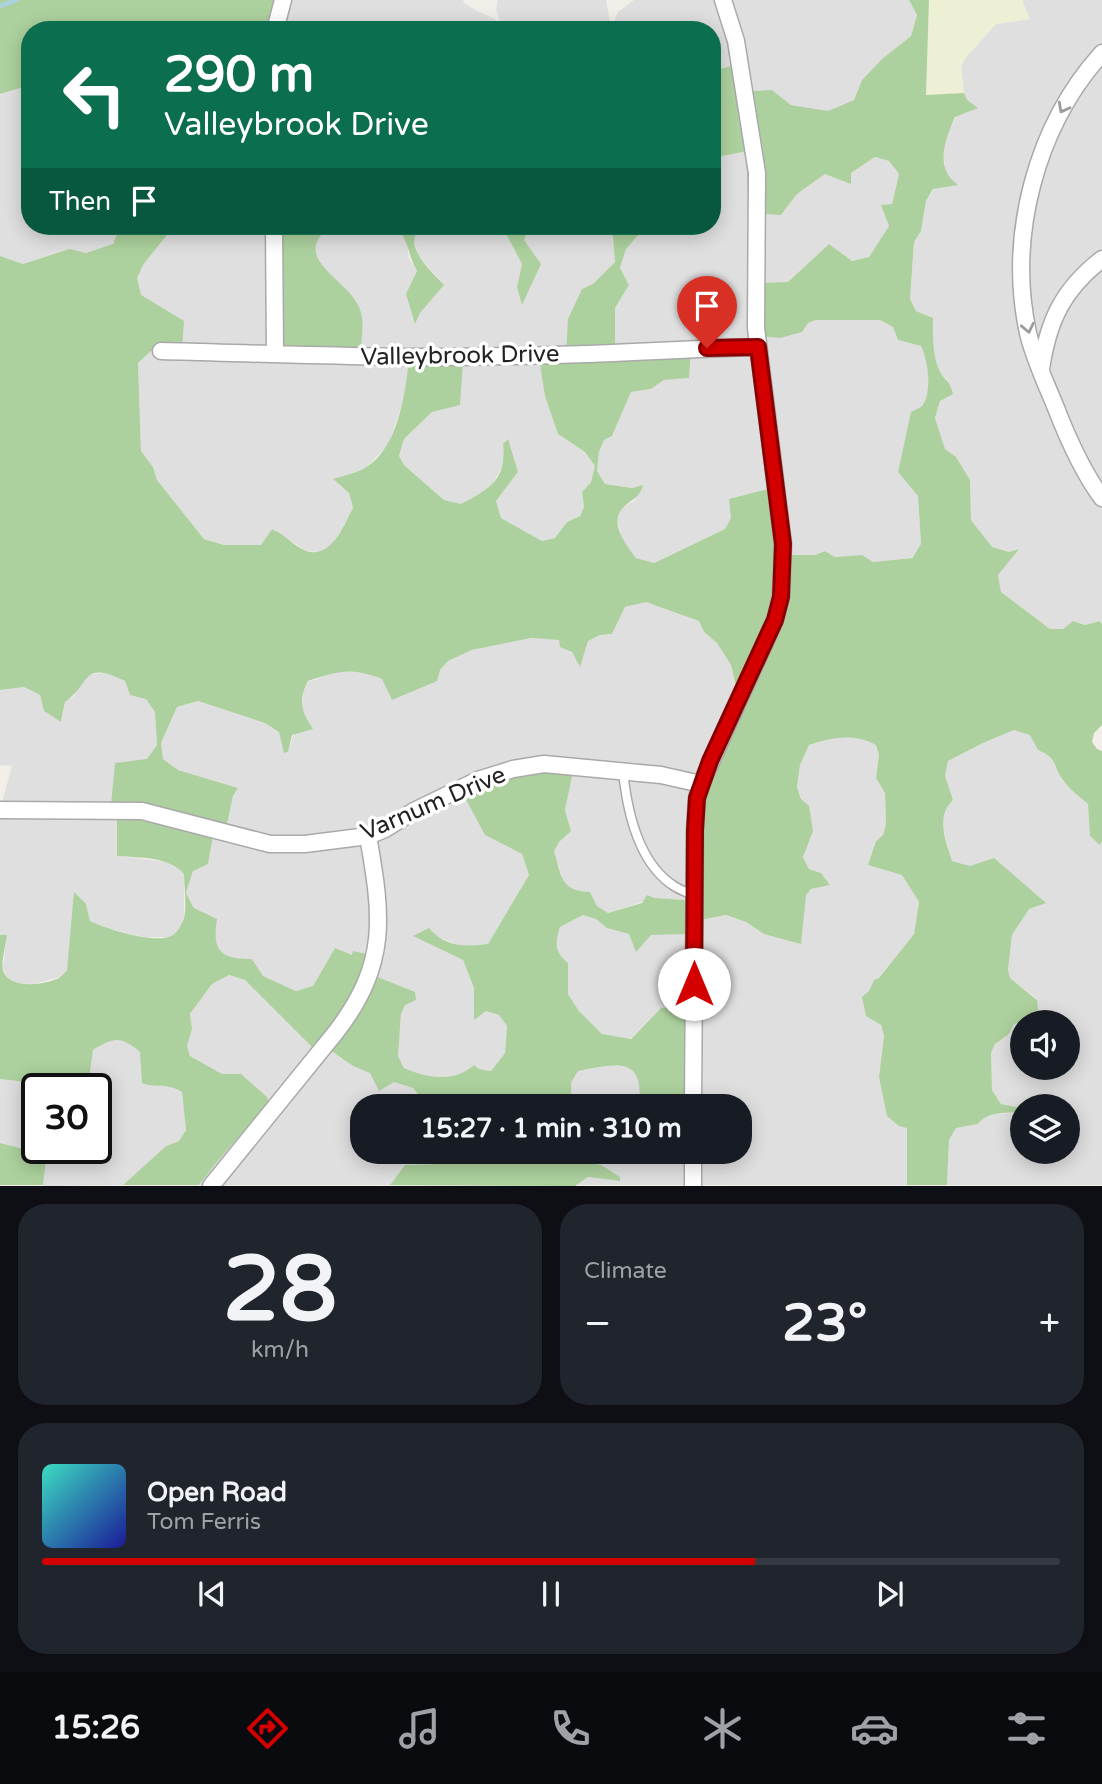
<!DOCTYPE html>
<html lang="en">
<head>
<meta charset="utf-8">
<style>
  :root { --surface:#171b24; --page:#20242c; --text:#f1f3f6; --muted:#9ea1a6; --line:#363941; --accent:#d40000 }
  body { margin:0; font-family:"Varela Round",sans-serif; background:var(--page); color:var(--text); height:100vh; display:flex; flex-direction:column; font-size:26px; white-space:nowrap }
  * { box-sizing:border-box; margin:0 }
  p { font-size:23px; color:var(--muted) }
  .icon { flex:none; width:38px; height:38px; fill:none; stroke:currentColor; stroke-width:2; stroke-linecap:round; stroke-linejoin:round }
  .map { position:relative; height:1186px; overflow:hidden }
  .side { display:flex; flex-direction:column; gap:18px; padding:18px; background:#0d0f14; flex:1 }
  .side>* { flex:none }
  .top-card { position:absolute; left:21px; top:21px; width:700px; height:214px; border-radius:28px; box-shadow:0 4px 18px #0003; background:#0b6e4f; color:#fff; overflow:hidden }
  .fabs { position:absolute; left:1010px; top:1010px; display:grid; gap:14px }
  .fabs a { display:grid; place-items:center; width:70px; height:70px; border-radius:50%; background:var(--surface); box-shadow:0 4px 18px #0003; font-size:35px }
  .speed { position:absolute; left:21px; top:1073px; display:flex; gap:14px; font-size:35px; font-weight:700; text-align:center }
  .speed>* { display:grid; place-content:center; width:91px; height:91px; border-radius:50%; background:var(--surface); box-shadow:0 4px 18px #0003; line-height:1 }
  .speed .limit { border:4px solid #111; border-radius:10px; background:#fff; color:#111 }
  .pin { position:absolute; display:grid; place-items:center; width:60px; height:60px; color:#fff; margin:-72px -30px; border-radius:50% 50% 50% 0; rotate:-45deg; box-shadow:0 0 7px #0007 }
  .pin .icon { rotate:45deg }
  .me { position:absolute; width:77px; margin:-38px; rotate:0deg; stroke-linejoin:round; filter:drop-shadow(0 0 5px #0008) }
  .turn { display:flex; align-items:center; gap:24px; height:147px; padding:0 28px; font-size:32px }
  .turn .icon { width:91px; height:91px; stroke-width:2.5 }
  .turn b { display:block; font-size:49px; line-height:60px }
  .then { display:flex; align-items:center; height:66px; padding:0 28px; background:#0003; gap:14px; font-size:26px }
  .big { font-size:52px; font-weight:700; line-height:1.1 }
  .side .tile { flex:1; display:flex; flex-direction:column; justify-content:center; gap:10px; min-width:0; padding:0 24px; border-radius:28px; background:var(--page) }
  .side .dial { align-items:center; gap:0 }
  .dial b { font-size:91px; line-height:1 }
  .song { display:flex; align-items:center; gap:21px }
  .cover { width:84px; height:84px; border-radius:10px; background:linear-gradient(135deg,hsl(170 70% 55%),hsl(240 70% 35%)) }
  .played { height:7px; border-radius:4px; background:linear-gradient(90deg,var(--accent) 70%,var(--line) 70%) }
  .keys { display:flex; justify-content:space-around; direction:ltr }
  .heat { display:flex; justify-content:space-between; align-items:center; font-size:38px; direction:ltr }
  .side .tiles { flex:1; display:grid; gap:18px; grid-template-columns:1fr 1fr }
  .tile:last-child { grid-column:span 2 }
  .trip { position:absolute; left:350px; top:1094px; width:402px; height:70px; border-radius:28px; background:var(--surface); box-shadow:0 4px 18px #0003; font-weight:700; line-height:70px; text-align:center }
  .tab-bar { display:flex; height:112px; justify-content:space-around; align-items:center; background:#090b0e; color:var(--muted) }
  .tab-bar .icon { width:49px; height:49px }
  .tab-bar .active { color:var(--accent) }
  .tab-bar b { font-size:32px; color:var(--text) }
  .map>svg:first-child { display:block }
  .residential { fill:#e0dfdf; fill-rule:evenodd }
  .farmland { fill:#eef0d5 }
  .forest { fill:#add19e; fill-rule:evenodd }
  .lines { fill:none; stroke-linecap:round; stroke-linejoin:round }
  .stream { stroke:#aad3df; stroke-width:4.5 }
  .service-casing { stroke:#a9a9a9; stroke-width:11 }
  .minor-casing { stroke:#a9a9a9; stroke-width:19 }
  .service { stroke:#fff; stroke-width:8 }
  .minor { stroke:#fff; stroke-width:16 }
  .oneway { stroke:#9c9c9c }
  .route-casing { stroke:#8a0000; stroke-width:18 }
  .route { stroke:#d40000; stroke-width:12 }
  .labels { text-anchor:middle; stroke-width:7; stroke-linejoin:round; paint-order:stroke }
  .street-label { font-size:24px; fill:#222; stroke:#fff }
</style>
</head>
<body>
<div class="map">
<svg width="1102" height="1186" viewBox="0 0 1102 1186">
  <rect width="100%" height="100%" fill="#f2efe9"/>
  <path class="residential" d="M279 0H463L464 3 477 11 495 19 501 30H270Z
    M498 0H606L611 26 609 30H502L496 9Z
    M634 0H909L917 15 911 36 882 59 862 80 854 100 828 111 791 105 772 90 739 93 731 66 712 71V30H615L614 21 618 12Z
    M1022 0H1102V624L1100 621 1085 625 1073 621 1063 629H1050L1001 592 998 575 1017 549 1009 552 991 547 971 520 970 480 956 457 945 450 935 418 947 379 940 374 933 353V318L916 311 910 299 914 242 921 231 926 201 934 189 949 179 945 169 943 143 956 117 967 100 964 93 961 66 966 57 996 24 1029 19Z
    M30 85V226H120L113 244 86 253 68 249 23 264 0 256V94Z
    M743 152 781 215 797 194 825 174 851 183V173L875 157 889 161 899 174 892 204 882 205 889 226 869 257 852 261 829 244 788 282 752 283 808 323 816 320H880L893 327 898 340 921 346 928 358V394L898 471 918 496 921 544 911 558 873 562 862 555 835 557 825 551 815 555H781L767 489 731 518 725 529 653 563 636 559 622 539 617 519 621 509 634 501 643 485 632 488 605 484 597 471 599 452 604 440 612 436 631 392 651 389 664 380 688 378 615 350V308L629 285 620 268 626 249 646 226H712V158Z
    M174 226H272L319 260 315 251 319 234 331 226H396L407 239 409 258 417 271 407 294 415 323 420 313 444 285 418 255 414 239 418 229 423 226H502L522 264 517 287 522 304 524 240 530 226H605L613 236 615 262 593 284 566 355 558 434 585 452 595 466 591 482 582 492 584 507 580 516 567 522 555 538 542 541 501 518 496 501 518 472 503 444 505 461 490 489 461 504 444 500 404 465 399 456 404 439 432 412 409 358 406 394 388 445 366 468 334 480 349 493 353 509 333 544 321 552 306 551 273 529 261 545H224L204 539 157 480 153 467 141 451 138 362 151 351 136 278 143 265Z
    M647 601 699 621 704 632 717 643 731 665 736 686 688 895 687 900 654 898 608 913 597 906 590 892H575L565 885 554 851 558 842 571 831 565 810 573 768 485 835 522 854 529 875 488 944 463 947 436 936H414L463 960 474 988V1019L486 1011 499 1015 507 1026 505 1053 491 1071 479 1069 465 1074 443 1077 419 1075 404 1068 398 1056 401 1013 405 1005 365 972 352 956 335 948 313 986 296 991 263 976 252 959H230L221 953 186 893 193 871 214 830 226 829 233 796 238 788 178 770 163 759 161 743 177 707 198 701 265 723 279 732 285 753 288 752 301 711 304 690 308 682 342 670 369 674 382 679 392 699 440 670 448 661 472 650 531 638 559 640 572 652 580 666 588 641 600 635 612 634 625 607Z
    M109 673 125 681 146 698 155 712 157 745 117 813V856L168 862 178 867 184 874V918L178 931 171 937H145L104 928 90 921 86 904 67 970 60 977 33 984 15 983 7 977 3 968 7 936 0 935V810L12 766 0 765V690L24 687 40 695 44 711 62 721 65 702 74 696 84 678 90 674Z
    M1014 730 1031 735 1038 750 1050 755 1063 781 1088 804 1090 836 1100 844 1102 841V1185H947L949 1140 956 1128 978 1124 982 1118 997 1114 1022 1112V1152H1068V1106H1022V1108L1001 1104 992 1090 991 1053 995 1044 1009 1034 1014 1024 1030 1020 1037 999 1010 978 1008 971 1012 935 1029 909 1045 903 970 866 952 861 942 823 945 807 953 800 945 776 948 761 983 743ZM1022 1022H1068V1068H1022Z
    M863 737 876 745 879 755 876 778 885 793 886 824 883 835 876 841 873 849 902 875 919 902 914 934 879 978 874 980 869 991 884 1036 879 1077 907 1128V1185H575L588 1177 620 1181 601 1165 580 1161 575 1152H740V1106H687L661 1008 630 1039 602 1034 579 1011 568 994V963L558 955 555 945 560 927 583 915 596 919 607 928 629 934H687L696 921 726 915 746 922 764 934 811 889 829 885 821 873 809 869 803 856 813 830 797 787 800 765 809 745 826 738Z
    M229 975 245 980 314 1049 323 1045 353 1066 413 1088 428 1106H362V1152H443L436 1164 405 1165 390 1185H199L216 1163 241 1074H222L190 1056 187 1046 192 1029 190 1014 212 984Z
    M109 1039 128 1041 140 1052 150 1085 172 1086 182 1092 186 1130 179 1141 166 1146 123 1185 43 1186 46 1161 57 1148H96V1088H94L90 1072 93 1049Z
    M610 1065 628 1067 637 1074 641 1086 639 1106H572L571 1083 578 1071Z
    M0 1079 43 1084 49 1088H37V1147L24 1149 0 1143Z"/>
  <path class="farmland" d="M929 0H1022L1030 19 996 24 966 57 961 66 964 93 926 96Z"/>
  <path class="forest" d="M0 0H279L270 30H30V85L0 94Z
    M909 0H929L926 95 964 93 967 100 978 108 955 117C945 140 934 168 958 185L933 189 926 201 921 231 914 242 910 299 916 311 933 318C933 336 932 353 939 370 944 380 950 380 953 394L940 401 935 418 945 449 956 457 970 480 971 520 992 547 1009 552 1019 549 998 575 1001 592 1050 629H1063L1073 621 1085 625 1100 621 1102 624V725L1094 733 1092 742 1097 749 1102 751V841L1100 845 1090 836 1088 804C1080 797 1069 789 1063 780 1052 765 1058 758 1038 750L1030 735 1014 730 983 743 948 761 945 776 953 800C935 817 946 840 952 861L970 866 994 858 1046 903 1029 909 1012 935 1008 970 1010 978 1037 1000 1038 1009 1030 1020 1014 1024 1009 1034 995 1044 991 1053 992 1090 1001 1104 1022 1108V1112C1008 1113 987 1111 978 1124L956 1128 949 1140 947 1185H907V1128L899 1126 887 1116 879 1077 884 1036 881 1025 866 1016 862 997 869 991 874 980 879 978 914 934 919 902 902 875 868 865 876 841 883 835 886 824 885 793 876 778 879 755 876 745C855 733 831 737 809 745L800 765 797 787 801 799 809 806 813 831 803 857 809 869 821 873 830 885 811 889 806 895 801 944 764 934 746 922 726 915 696 921 687 934 651 935 636 952 629 934 607 928 596 919 583 915 560 927C555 944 554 951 568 963V994L579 1011 602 1034 631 1039 661 1008 687 1007V1106H639C645 1055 616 1064 578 1071L571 1083 572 1106H428L413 1088 394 1082 379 1091 370 1073 353 1066 323 1045 314 1049 245 980 229 975 212 984 190 1014 192 1029 187 1046 190 1056 222 1074H241L267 1097 269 1102 216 1163 199 1185H123L166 1146 179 1141 186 1130 182 1092C166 1082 158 1089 142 1083L140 1052C121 1036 114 1037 93 1050L90 1072 94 1088H49L43 1084 0 1079V935H7C6 946 1 960 3 970 8 990 45 985 59 978 61 977 65 972 67 970L74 892 86 904 90 921C106 929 154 944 171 936 177 934 182 924 184 918 187 905 184 887 184 874 169 856 139 858 117 856V813L111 805 115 763 147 759 157 745 155 712 146 699 130 695 125 681C81 659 91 684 65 702L61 722 44 711 40 695 24 687 0 690V256L23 264 69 249 86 253 113 244 120 226H174L143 265 137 278 141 295 184 321 182 350 151 351 138 363 141 451 153 467 157 480 204 539 224 545H261L272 529C284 534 294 546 306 551 332 559 343 526 353 508L349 493 333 479C343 476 356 473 365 468 398 449 406 392 409 357L463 363 460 405 432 412 404 439 399 456 404 465 444 500 461 504C489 489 507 480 503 444L508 439 518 472 496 501 501 518 542 541 555 538 567 522 580 516 584 507 582 492 591 482 595 466 585 452 558 434 545 396 539 358 566 355 568 319 582 289 593 284 615 262 613 236 605 226H646L626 249 620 268 629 285 615 308V350L691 349 689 378 664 380 651 389 631 392 612 436 604 440 599 452 597 471 605 484 632 488 643 485C640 498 631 499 622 509 609 523 627 546 636 558L654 563 725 529 731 518 729 499 768 489 781 555H815L825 551 835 557 862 555 873 562 912 558 921 544 918 496 898 472 911 412C914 410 918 409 921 407 933 395 928 359 921 346L898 340 893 327 880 320H816L808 323 802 332 780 338 749 335 750 287 752 283 788 282 829 244 852 261 869 257 889 226 881 205 892 204 899 174 889 161 875 157 851 173V184L825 174 797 194 781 215 749 213 746 155 743 152 712 158V71L731 66 734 70 739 92 772 90 791 105 828 111 854 100 862 80 882 59 911 36 917 15ZM646 602 699 621 704 632 717 643 731 665 736 686 689 808 688 895 686 900 654 898 647 895 642 903 608 913 597 906 590 892C560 891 562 876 554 851L559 842 571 831 565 810 574 767 478 780 461 790 485 835 522 854 529 875 488 944C465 947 445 947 429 928L413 936 463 960 474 988V1020L486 1011 499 1015 507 1026 505 1053 491 1071 479 1069 474 1065C455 1083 426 1078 404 1068L398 1056 401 1014 405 1005 416 1000 415 992 365 972 367 954 353 951 352 955 335 948 313 986 296 991 263 976 252 959C220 959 212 951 217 919L194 908 186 893 193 871 208 864 214 830 226 829 233 796 238 788 178 770 163 759 161 743 177 707 198 701 265 723 279 732 284 753 288 752 292 735 313 729C301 711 298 701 308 681 340 671 349 667 382 679L392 700 437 681 440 670 448 661 472 650 531 638 559 640 560 647 572 652 580 667 588 641 600 635 612 634 625 607Z
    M272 226H331C289 257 345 278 358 305 366 319 361 340 360 355L275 352Z
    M396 226H423C399 243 431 271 444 285L420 313 415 324 406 294 417 271C407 253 410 243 396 226Z
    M502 226H530L524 240 541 264 522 305 517 287 522 264Z
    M0 1143 24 1149 57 1148 46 1161 43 1185H0Z
    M443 1152H575L580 1161 601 1165 620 1177V1181L588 1177 575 1186 390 1185 405 1165 436 1164Z"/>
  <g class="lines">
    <path class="stream" d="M0 6 17 0"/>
    <g class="service-casing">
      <path id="service" d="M623 771C627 810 638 863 674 886 680 890 687 892 694 896"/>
    </g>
    <g class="minor-casing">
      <path id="minor" d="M275 30 283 0
        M1102 53C1036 126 1007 236 1028 333 1034 359 1046 383 1056 408 1068 439 1082 471 1102 498
        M274 226 275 354
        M161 351C279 354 396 359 513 356 595 355 677 349 758 347
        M1041 369C1048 321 1063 289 1102 259
        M0 810 142 811 270 844H305L368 836 385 829 414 811 478 780 513 769 544 764 661 775 701 784
        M693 1106 695 830 697 798 701 784 775 620 781 596 783 544 756 328 757 173 736 41 723 0
        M211 1186 336 1032C389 963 382 916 368 836
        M693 1186V1152"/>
    </g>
    <use href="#service" class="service"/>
    <use href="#minor" class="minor"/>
  </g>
  <defs><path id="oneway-chevron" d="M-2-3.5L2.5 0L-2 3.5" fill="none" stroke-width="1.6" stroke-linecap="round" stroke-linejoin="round" transform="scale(1.75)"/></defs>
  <g class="oneway">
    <use href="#oneway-chevron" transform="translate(1063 108) rotate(118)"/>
    <use href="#oneway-chevron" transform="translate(1028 328) rotate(78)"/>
  </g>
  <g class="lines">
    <g class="route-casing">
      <path id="route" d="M694 984 695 830 697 798 710 761 775 620 781 597 783 544 758 347 707 348"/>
    </g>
    <use href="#route" class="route"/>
  </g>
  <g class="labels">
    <g class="street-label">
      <text transform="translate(460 355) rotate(-1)" y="8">Valleybrook Drive</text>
      <text transform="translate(433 803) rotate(-23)" y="8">Varnum Drive</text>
    </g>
  </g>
</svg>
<div class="fabs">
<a><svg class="icon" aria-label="sound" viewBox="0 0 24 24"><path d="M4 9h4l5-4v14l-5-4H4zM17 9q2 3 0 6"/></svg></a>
<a><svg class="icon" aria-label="layers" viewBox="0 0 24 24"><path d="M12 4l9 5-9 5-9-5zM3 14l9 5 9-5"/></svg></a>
</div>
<div class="speed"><div class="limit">30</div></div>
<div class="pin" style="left:707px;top:348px;background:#d93025"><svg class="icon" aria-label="arrive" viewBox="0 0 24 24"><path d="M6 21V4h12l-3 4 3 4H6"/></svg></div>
<svg class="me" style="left:694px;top:984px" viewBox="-20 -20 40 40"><circle r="19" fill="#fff"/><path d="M0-13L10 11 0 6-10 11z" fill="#d40000"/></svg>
<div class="trip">15:27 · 1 min · 310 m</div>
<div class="top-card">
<div class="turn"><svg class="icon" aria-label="left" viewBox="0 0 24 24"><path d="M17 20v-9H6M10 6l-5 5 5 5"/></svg><div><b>290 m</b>Valleybrook Drive</div></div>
<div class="then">Then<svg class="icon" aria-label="arrive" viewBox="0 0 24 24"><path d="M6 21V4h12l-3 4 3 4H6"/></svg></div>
</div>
</div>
<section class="side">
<div class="tiles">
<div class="tile dial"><b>28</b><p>km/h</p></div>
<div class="tile"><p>Climate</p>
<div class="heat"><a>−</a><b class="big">23°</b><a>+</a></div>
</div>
<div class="tile">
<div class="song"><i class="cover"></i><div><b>Open Road</b><p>Tom Ferris</p></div></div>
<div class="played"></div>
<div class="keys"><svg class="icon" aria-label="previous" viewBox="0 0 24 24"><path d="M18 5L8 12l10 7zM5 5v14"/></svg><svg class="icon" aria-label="pause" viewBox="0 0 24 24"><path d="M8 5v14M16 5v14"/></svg><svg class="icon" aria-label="next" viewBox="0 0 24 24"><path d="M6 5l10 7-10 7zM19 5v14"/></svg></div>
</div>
</div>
</section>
<nav class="tab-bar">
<b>15:26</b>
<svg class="icon active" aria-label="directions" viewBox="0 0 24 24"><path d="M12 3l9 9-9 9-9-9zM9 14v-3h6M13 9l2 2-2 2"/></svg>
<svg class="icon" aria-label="music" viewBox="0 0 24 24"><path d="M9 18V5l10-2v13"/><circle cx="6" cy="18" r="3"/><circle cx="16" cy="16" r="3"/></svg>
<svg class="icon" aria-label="phone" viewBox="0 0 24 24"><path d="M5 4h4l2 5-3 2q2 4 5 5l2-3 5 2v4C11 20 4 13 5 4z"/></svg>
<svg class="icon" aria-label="climate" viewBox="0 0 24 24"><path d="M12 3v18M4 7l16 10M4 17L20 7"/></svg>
<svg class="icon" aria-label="car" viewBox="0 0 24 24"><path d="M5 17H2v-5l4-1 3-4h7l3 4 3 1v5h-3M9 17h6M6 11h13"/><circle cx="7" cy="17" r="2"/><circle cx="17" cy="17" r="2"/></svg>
<svg class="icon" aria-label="filters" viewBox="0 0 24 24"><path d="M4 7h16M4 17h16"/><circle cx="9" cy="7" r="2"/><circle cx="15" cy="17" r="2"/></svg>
</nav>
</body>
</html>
